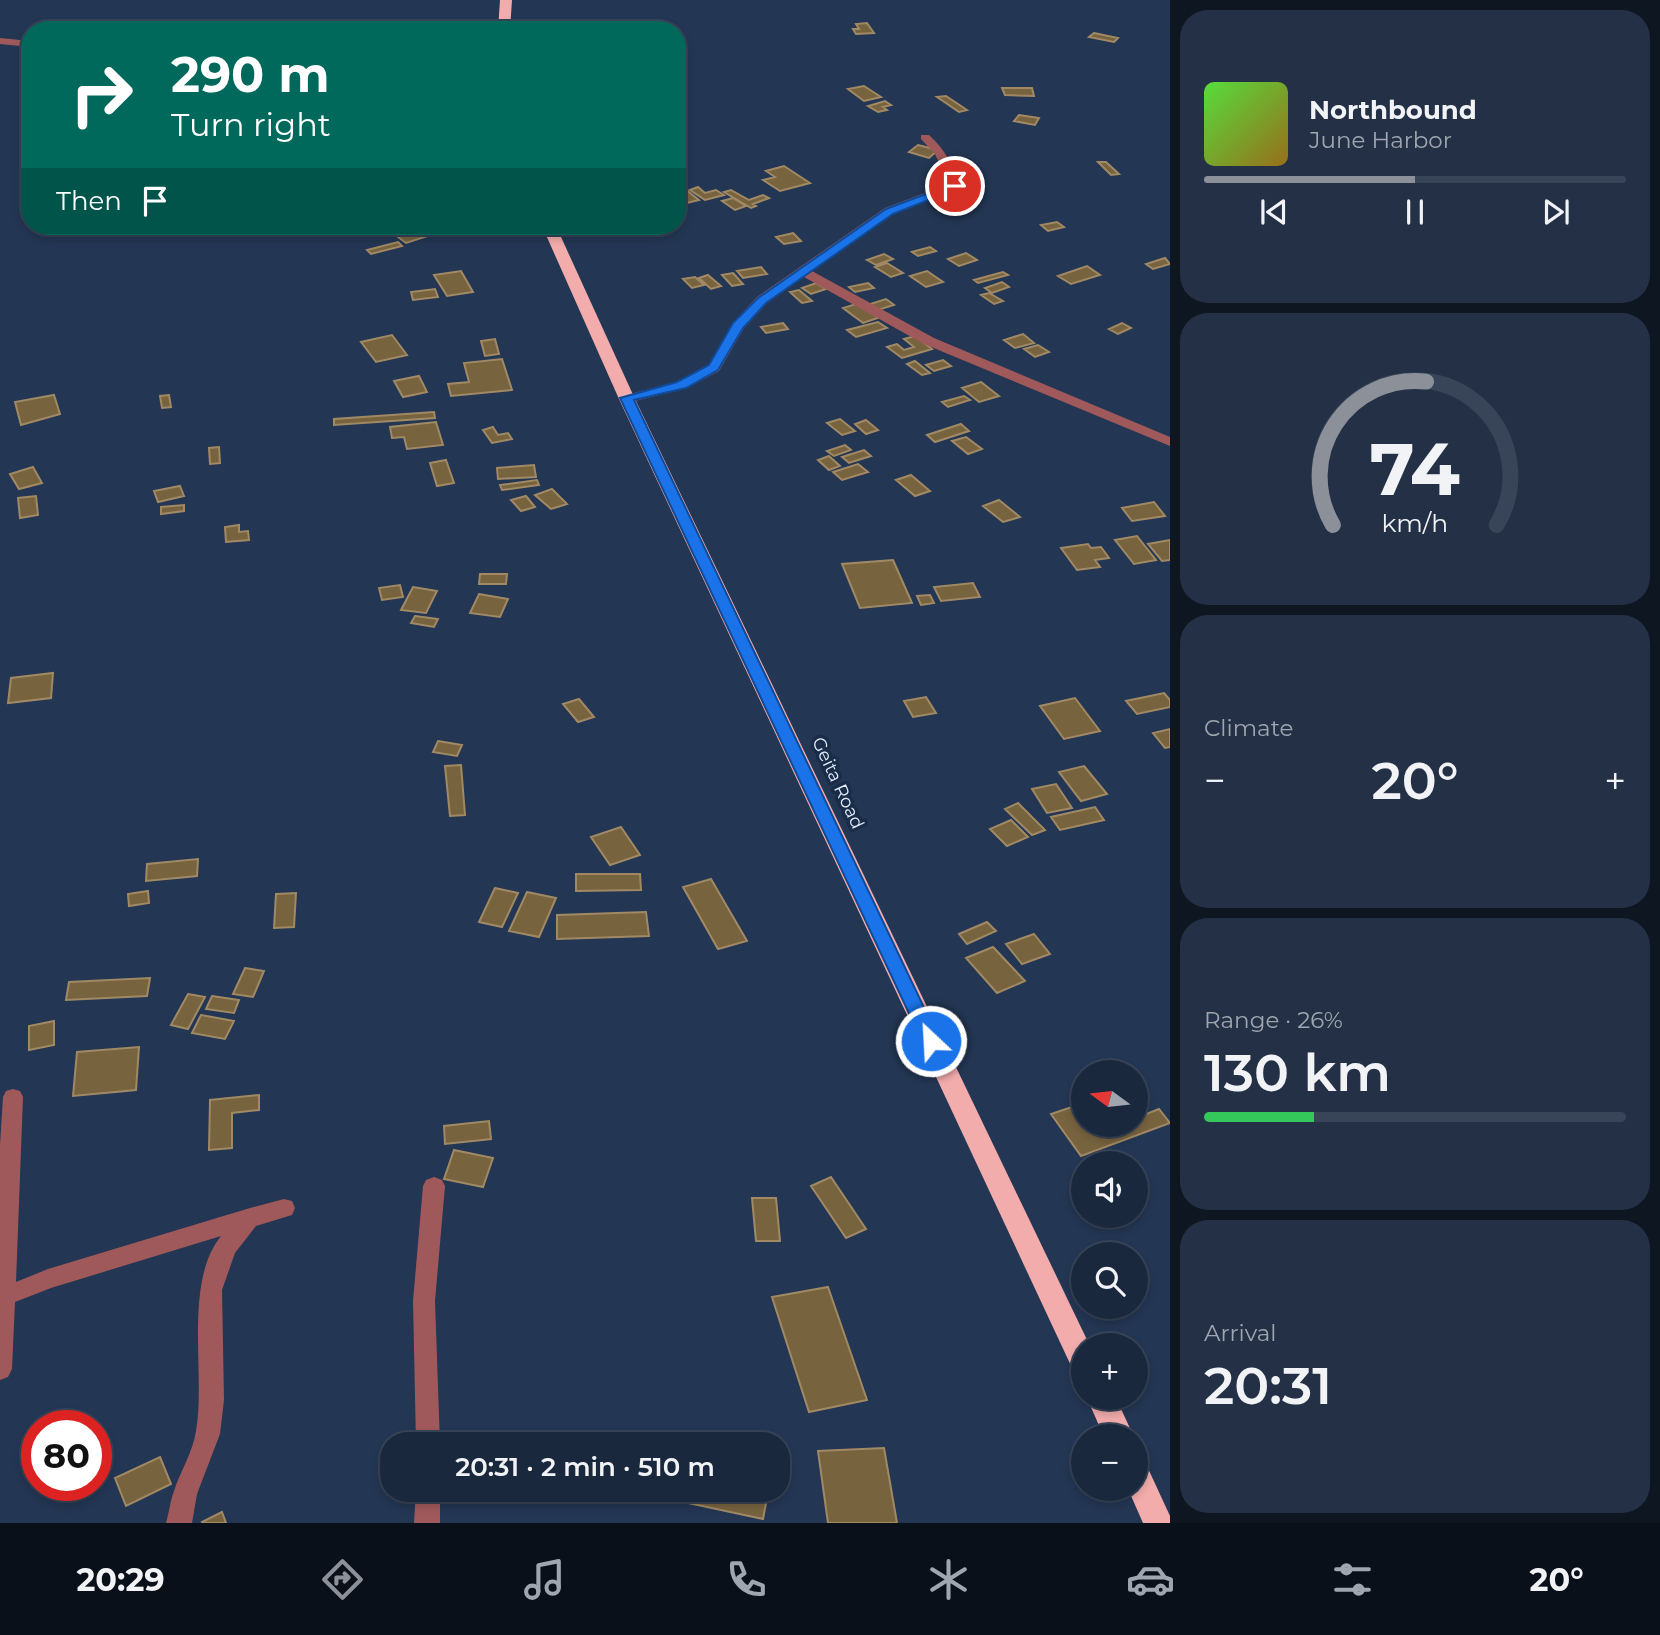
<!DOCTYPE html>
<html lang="en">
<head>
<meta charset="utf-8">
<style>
  :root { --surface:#1a283e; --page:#233045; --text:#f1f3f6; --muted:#9fa6b0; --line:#384458; --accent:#8c9099 }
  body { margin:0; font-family:Montserrat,sans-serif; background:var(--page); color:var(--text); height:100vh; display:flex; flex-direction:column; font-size:26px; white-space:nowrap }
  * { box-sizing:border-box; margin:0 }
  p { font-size:23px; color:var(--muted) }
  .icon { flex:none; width:38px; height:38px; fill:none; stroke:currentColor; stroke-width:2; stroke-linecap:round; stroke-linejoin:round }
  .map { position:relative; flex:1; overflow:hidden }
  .sheet { display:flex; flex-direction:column; gap:10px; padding:10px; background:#0e1622; width:490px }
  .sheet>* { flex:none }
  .banner { position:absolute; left:21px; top:21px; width:665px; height:214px; border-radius:28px; box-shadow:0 4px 10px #0003,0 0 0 2px var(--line); background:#00695c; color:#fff; overflow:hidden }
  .needle { width:46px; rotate:285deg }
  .buttons { position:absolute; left:1071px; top:1060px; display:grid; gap:14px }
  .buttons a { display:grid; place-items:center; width:77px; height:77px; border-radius:50%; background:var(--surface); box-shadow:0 4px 10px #0003,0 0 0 2px var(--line); font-size:35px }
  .speed { position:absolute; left:21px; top:1410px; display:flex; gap:14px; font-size:35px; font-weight:700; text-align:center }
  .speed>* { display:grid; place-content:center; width:91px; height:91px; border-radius:50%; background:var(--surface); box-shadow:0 4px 10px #0003,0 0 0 2px var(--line); line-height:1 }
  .speed .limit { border:10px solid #d22; background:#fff; color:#111 }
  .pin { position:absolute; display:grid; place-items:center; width:60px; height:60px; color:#fff; margin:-30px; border:4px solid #fff; border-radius:50%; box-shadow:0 2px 7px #0007 }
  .me { position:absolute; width:77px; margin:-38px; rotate:335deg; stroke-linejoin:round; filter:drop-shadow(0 0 5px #0008) }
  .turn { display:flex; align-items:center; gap:24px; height:147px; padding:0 35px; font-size:32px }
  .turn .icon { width:91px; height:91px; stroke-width:2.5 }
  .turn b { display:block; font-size:49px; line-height:60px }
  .then { display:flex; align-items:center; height:66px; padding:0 35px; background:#0003; gap:14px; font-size:26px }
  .big { font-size:52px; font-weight:600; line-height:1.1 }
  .sheet .card { flex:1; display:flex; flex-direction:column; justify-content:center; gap:10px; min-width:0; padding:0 24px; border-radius:28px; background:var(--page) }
  .sheet .dial { align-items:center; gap:0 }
  .dial svg { height:182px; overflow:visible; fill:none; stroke:var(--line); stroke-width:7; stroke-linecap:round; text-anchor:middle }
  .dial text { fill:var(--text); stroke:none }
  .song { display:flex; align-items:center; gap:21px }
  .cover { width:84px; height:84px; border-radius:10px; background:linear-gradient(135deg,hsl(110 70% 55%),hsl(40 70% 35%)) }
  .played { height:7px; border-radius:4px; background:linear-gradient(90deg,var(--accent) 50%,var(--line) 50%) }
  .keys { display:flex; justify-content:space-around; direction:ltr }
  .heat { display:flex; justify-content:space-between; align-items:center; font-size:38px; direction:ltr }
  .charge { height:10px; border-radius:5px; background:linear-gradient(90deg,#34c759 26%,var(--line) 0) }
  .trip { position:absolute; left:380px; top:1432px; width:410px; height:70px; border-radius:28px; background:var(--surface); box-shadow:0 4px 10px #0003,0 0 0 2px var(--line); font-weight:600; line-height:70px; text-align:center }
  .dock { display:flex; height:112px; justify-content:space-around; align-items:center; background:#0a1019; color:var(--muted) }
  .dock .icon { width:49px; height:49px }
  .dock .current { color:var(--accent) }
  .dock b { font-size:32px; color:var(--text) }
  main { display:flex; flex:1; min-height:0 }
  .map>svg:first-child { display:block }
  .building { fill:#78633f; stroke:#a08964; stroke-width:2 }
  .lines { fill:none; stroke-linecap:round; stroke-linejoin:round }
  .street { fill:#a0595b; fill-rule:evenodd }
  .highway { fill:#f2acac; fill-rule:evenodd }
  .route { fill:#1a73e8; stroke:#114b97; stroke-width:2 }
  .labels { text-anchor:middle; stroke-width:7; stroke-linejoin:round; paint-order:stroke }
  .street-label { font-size:18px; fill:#e3edfd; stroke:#192c48 }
</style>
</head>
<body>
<main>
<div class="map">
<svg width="1170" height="1523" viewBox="0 0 1170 1523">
  <rect width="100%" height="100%" fill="#233653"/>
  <path class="building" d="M867 23 874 33 856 34 853 29H859L856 24Z
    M1094 33 1118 38 1114 42 1089 37Z
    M864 86 881 97 864 101 848 89Z
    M1002 88H1032L1034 96 1005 95Z
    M946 96 967 110 959 112 937 97Z
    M885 101 891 105 883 107 887 110 878 112 868 106Z
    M1019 115 1039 118 1035 125 1014 121Z
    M918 145 938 150 929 158 909 152Z
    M1098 162H1106L1119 174 1111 175Z
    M784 166 810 183 780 191 763 180 775 177 766 171Z
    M698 187 705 193 716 190 724 195 705 200 690 190Z
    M685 189 699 200 687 203 677 195V191Z
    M731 190 749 200 763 195 769 198 753 204 756 206 751 208 724 192Z
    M733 198 746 206 735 210 722 201Z
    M952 199 958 204 939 208 932 203Z
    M1057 222 1064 227 1048 231 1041 225Z
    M407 226H427L437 233 406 243 390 231Z
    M630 226H658L662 231 635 235Z
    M793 233 801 241 784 244 776 237Z
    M398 242 402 246 371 254 367 250Z
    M930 247 936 251 918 256 912 252Z
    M966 253 977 260 959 266 948 259Z
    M884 254 893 259 876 265 867 260Z
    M1165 258 1170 264 1153 269 1146 264Z
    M887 263 903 273 891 277 875 267Z
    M1087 266 1100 275 1071 284 1058 276Z
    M761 267 767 274 743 278 737 271Z
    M461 271 473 292 447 296 434 275Z
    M927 271 943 282 926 287 910 276Z
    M1003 272 1008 275 978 283 974 280Z
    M733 273 743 284 732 286 722 275Z
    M708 275 721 286 711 289 699 278Z
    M695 277 704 285 692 288 683 279Z
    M1002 282 1009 287 992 293 985 288Z
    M816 283 826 289 811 294 802 288Z
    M868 283 874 288 855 292 849 287Z
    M435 289 438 297 413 300 411 292Z
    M799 290 812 301 802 303 790 292Z
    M989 293 1003 301 994 304 981 295Z
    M886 299 894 305 878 310 870 304Z
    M859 303 878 318 863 323 843 308Z
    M878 322 887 328 856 337 847 330Z
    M783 323 788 329 766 333 761 327Z
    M1122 323 1131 328 1118 334 1109 329Z
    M1023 334 1034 343 1015 348 1004 340Z
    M392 335 407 355 376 362 361 342Z
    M915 336 932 349 902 358 887 347 897 344 904 350 914 347 904 339Z
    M495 339 499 354 485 356 481 341Z
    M1038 345 1049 352 1035 357 1024 349Z
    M502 359 512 390 451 396 448 384 469 382 464 363Z
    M943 360 951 366 934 371 926 365Z
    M915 361 930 373 922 375 907 364Z
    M419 376 427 392 403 397 394 381Z
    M981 382 999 396 979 402 962 388Z
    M54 395 60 414 21 425 15 402Z
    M169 395 171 407 162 408 160 396Z
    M964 396 970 400 948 407 942 402Z
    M434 412 435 418 334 425V419Z
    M840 419 855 431 842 435 827 423Z
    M866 420 878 430 866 434 855 424Z
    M436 422 443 445 407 449 404 437 392 438 390 427Z
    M961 424 969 431 935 442 927 435Z
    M493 427 498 435 508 433 512 439 492 443 483 430Z
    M966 437 982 449 968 454 952 441Z
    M845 445 851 450 834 456 827 451Z
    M219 447 220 463 210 464 209 448Z
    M864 450 871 456 849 463 842 457Z
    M829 456 840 466 829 470 818 460Z
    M446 460 454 483 437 486 430 463Z
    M858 464 868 472 842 480 833 472Z
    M534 465 536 477 498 479 497 468Z
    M33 467 42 483 19 489 10 474Z
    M911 475 930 491 915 496 896 480Z
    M537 480 539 485 502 490 500 485Z
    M180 486 184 496 158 502 154 491Z
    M552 489 567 504 551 509 535 495Z
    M36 496 38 515 20 518 18 498Z
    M526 496 535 507 521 511 511 500Z
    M999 500 1020 517 1003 522 983 506Z
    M1154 502 1165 516 1132 521 1122 508Z
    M184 505V511L161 514V507Z
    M239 525V532L248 531 249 540 226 542 225 527Z
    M1137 536 1156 560 1134 564 1115 540Z
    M1170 540V560L1162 561 1148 544Z
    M1088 544 1091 548 1101 547 1109 558 1095 560 1100 567 1077 570 1061 548Z
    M893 560 912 603 860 608 842 564Z
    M480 574H507L506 584H479Z
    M973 583 980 597 941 601 934 587Z
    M400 585 403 597 382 600 379 588Z
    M413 587 437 591 426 613 401 610Z
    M479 594 508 599 500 617 470 613Z
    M930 595 934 603 921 605 917 596Z
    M415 616 438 619 434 627 411 623Z
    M53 673 51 698 8 703 11 678Z
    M1164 693 1170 700V707L1137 714 1126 701Z
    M926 697 936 713 913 717 904 701Z
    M1075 698 1100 731 1064 739 1040 706Z
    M579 699 594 717 578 722 563 704Z
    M1170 729V747L1165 748 1153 733Z
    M438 741 462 745 457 756 433 752Z
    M461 765 465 815 450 816 445 766Z
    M1084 766 1107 794 1081 801 1059 772Z
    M1056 784 1072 808 1047 813 1032 789Z
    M1018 803 1045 830 1032 835 1005 809Z
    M1095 807 1104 820 1060 830 1051 817Z
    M1011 820 1028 837 1007 846 990 829Z
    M621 827 640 855 610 865 591 837Z
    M198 859 197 876 146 881 147 864Z
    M576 874H640L641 890 576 891Z
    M711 879 747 941 718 949 683 887Z
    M495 888 518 893 502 927 479 922Z
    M148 891 149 903 129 906 128 894Z
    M527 892 556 898 539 937 509 931Z
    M296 893 294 927 274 928 276 894Z
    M646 912 649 936 557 939V915Z
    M987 922 996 931 967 944 959 934Z
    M1034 934 1050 954 1022 964 1006 944Z
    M993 947 1025 981 997 993 966 958Z
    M245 968 264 971 253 997 233 994Z
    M150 978 147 996 66 1000 69 982Z
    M188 994 205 997 188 1029 171 1025Z
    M212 996 239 1000 234 1013 206 1009Z
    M201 1015 234 1021 225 1039 192 1033Z
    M54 1021V1045L29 1050V1026Z
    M139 1047 136 1090 73 1096 77 1052Z
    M259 1095V1110L232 1113V1148L209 1150 210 1100Z
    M1078 1105 1083 1113V1125H1093L1097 1132 1115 1125H1136V1118L1159 1109 1170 1123 1081 1156 1051 1114Z
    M489 1121 491 1139 445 1144 444 1126Z
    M454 1150 493 1158 483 1187 444 1179Z
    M831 1177 866 1229 846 1238 811 1186Z
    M752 1198H776L780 1241H756Z
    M828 1287 867 1400 809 1412 772 1297Z
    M884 1448 897 1523H828L818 1451Z
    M160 1457 171 1484 126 1506 115 1478Z
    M682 1489H725L767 1498 763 1519 679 1501Z
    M222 1512 226 1523H203L202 1522Z"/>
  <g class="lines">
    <path class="street" d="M0 38 30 41V47L0 44Z
      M921 135H929C945 149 953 166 961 186L959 188 893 214 812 271 934 338 1170 437V446L924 344 804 277 767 303 744 328 719 371 687 388 627 403 622 402V396L677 382 709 365 733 323 757 297 885 208 949 184 935 154 921 139Z
      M13 1089 20 1091 23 1097 16 1282 48 1269 250 1208 284 1199 292 1201 295 1208 292 1215 256 1226 235 1253 222 1290 224 1400 220 1434 197 1494 192 1523H166C169 1513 170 1502 174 1491 180 1472 193 1452 196 1431 206 1375 183 1283 221 1236L51 1288 15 1302 12 1369 8 1377 0 1380V1145L3 1097 6 1091Z
      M434 1177 442 1180 445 1186 435 1301 440 1444H416L413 1301 423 1186 426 1180Z
      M416 1489H440V1523H414Z"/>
    <path class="highway" d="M500 0H512L510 30H498Z
      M542 226H556L635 399 1090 1346H1083V1374L1073 1370 619 399Z
      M1087 1398H1116L1134 1437H1104Z
      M1136 1460 1146 1464 1170 1516V1523H1143L1128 1489H1136Z"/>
  </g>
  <path class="route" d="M955 183 961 186 959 188 893 214 766 303 743 328 718 370 686 388 634 400 940 1041 938 1046 931 1048 924 1046 922 1041 620 398 677 382 709 365 733 323 758 298 886 209Z"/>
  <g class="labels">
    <g class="street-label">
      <text transform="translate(838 783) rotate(65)" y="6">Geita Road</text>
    </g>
  </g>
</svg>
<div class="buttons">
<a><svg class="needle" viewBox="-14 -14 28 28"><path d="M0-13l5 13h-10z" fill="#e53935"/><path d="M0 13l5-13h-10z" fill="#9fa6b0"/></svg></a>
<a><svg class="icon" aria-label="sound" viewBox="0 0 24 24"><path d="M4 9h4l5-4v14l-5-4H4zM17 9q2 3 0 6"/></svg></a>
<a><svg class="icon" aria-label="search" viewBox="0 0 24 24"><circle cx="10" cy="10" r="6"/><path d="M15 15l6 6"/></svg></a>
<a>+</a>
<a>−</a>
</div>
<div class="speed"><div class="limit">80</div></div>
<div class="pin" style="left:955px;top:186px;background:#d93025"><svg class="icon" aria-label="arrive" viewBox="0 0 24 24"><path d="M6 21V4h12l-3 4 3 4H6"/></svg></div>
<svg class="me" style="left:931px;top:1041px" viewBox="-20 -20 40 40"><circle r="17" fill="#1a73e8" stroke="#fff" stroke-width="3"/><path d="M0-11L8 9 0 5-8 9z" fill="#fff"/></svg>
<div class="trip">20:31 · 2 min · 510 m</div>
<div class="banner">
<div class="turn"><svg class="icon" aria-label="right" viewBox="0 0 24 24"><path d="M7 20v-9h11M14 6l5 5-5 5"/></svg><div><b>290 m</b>Turn right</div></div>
<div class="then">Then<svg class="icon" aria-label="arrive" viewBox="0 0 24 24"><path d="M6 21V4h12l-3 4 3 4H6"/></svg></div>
</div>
</div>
<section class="sheet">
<div class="card">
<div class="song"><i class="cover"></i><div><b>Northbound</b><p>June Harbor</p></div></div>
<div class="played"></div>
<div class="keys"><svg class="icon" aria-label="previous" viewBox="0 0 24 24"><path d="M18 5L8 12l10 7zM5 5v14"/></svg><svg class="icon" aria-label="pause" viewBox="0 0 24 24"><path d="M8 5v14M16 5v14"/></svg><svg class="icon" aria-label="next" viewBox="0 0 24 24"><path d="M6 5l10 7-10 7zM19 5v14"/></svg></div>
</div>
<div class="card dial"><svg viewBox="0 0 100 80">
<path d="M14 69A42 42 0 1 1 86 69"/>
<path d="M14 69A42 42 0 0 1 55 6" stroke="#8c9099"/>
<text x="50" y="56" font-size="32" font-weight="700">74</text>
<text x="50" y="72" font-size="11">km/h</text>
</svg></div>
<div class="card"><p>Climate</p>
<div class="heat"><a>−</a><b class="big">20°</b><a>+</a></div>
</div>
<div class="card"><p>Range · 26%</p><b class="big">130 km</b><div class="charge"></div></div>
<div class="card"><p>Arrival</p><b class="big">20:31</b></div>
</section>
</main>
<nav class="dock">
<b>20:29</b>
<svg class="icon current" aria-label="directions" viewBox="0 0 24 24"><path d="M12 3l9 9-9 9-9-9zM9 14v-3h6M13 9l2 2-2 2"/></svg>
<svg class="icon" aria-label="music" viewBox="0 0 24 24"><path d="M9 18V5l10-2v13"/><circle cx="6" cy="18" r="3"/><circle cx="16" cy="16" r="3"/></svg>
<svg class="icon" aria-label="phone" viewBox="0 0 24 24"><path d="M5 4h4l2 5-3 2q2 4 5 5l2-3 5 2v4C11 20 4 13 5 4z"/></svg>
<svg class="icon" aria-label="climate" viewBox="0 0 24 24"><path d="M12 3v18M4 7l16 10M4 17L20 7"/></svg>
<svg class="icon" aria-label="car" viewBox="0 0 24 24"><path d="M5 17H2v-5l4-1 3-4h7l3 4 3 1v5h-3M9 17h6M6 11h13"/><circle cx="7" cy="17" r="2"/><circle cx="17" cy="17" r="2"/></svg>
<svg class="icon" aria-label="filters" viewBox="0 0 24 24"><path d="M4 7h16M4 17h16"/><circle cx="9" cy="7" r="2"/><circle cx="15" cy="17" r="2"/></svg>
<b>20°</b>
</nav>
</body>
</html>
